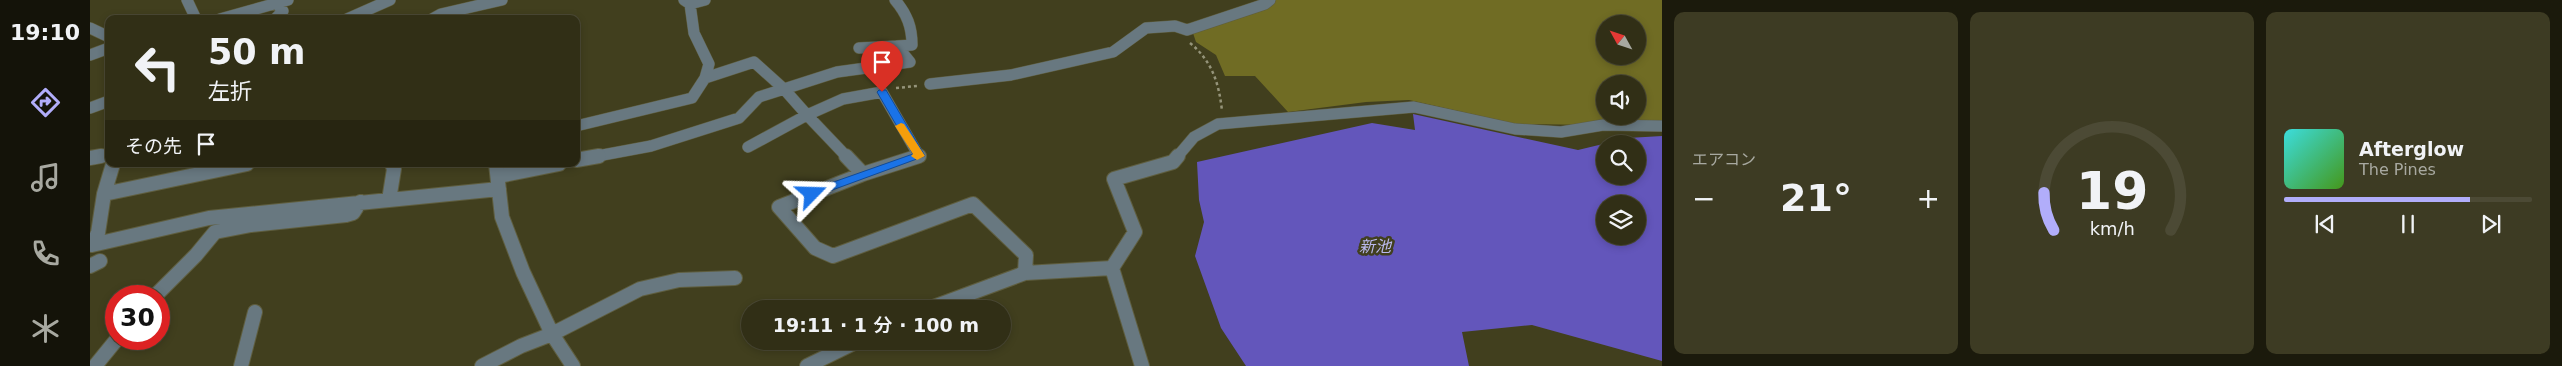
<!DOCTYPE html>
<html lang="ja">
<head>
<meta charset="utf-8">
<style>
  :root { --surface:#312f16; --page:#3d3b23; --text:#f1f3f6; --muted:#a8a9a1; --line:#4c4a35; --accent:#b1adfa }
  body { margin:0; font-family:"DejaVu Sans","Noto Sans JP",sans-serif; background:var(--page); color:var(--text); height:100vh; display:flex; flex-direction:column; font-size:19px; white-space:nowrap }
  * { box-sizing:border-box; margin:0 }
  p { font-size:16px; color:var(--muted) }
  .icon { flex:none; width:28px; height:28px; fill:none; stroke:currentColor; stroke-width:2; stroke-linecap:round; stroke-linejoin:round }
  .map { position:relative; flex:1; overflow:hidden }
  .panel { display:flex; flex-direction:column; gap:12px; padding:12px; background:#1b1a0c; width:900px }
  .panel>* { flex:none }
  .banner { position:absolute; left:15px; top:15px; width:475px; height:152px; border-radius:10px; box-shadow:0 2px 8px #0003,0 0 0 1px var(--line); background:#312f16; color:var(--text); overflow:hidden }
  .needle { width:32px; rotate:310deg }
  .tools { position:absolute; left:1506px; top:15px; display:grid; gap:10px }
  .tools a { display:grid; place-items:center; width:50px; height:50px; border-radius:50%; background:var(--surface); box-shadow:0 2px 8px #0003,0 0 0 1px var(--line); font-size:25px }
  .speed { position:absolute; left:15px; top:285px; display:flex; gap:10px; font-size:25px; font-weight:700; text-align:center }
  .speed>* { display:grid; place-content:center; width:65px; height:65px; border-radius:50%; background:var(--surface); box-shadow:0 2px 8px #0003,0 0 0 1px var(--line); line-height:1 }
  .speed .limit { border:8px solid #d22; background:#fff; color:#111 }
  .pin { position:absolute; display:grid; place-items:center; width:42px; height:42px; color:#fff; margin:-51px -21px; border-radius:50% 50% 50% 0; rotate:-45deg; box-shadow:0 0 5px #0007 }
  .pin .icon { rotate:45deg }
  .me { position:absolute; width:55px; margin:-28px; rotate:68deg; stroke-linejoin:round; filter:drop-shadow(0 0 4px #0008) }
  .turn { display:flex; align-items:center; gap:18px; height:105px; padding:0 20px; font-size:22px }
  .turn .icon { width:65px; height:65px; stroke-width:2.5 }
  .turn b { display:block; font-size:35px; line-height:42px }
  .then { display:flex; align-items:center; height:48px; padding:0 20px; background:#0003; gap:10px; font-size:19px }
  .big { font-size:38px; font-weight:600; line-height:1.1 }
  .panel .card { flex:1; display:flex; flex-direction:column; justify-content:center; gap:8px; min-width:0; padding:0 18px; border-radius:10px; background:var(--page) }
  .panel .dial { align-items:center; gap:0 }
  .dial svg { height:130px; overflow:visible; fill:none; stroke:var(--line); stroke-width:7; stroke-linecap:round; text-anchor:middle }
  .dial text { fill:var(--text); stroke:none }
  .song { display:flex; align-items:center; gap:15px }
  .cover { width:60px; height:60px; border-radius:8px; background:linear-gradient(135deg,hsl(180 70% 55%),hsl(100 70% 35%)) }
  .played { height:5px; border-radius:2px; background:linear-gradient(90deg,var(--accent) 75%,var(--line) 75%) }
  .keys { display:flex; justify-content:space-around; direction:ltr }
  .heat { display:flex; justify-content:space-between; align-items:center; font-size:28px; direction:ltr }
  .panel .tiles { flex:1; display:grid; gap:12px; grid-template-columns:repeat(3,1fr) }
  .trip { position:absolute; left:651px; top:300px; width:270px; height:50px; border-radius:25px; background:var(--surface); box-shadow:0 2px 8px #0003,0 0 0 1px var(--line); font-weight:600; line-height:50px; text-align:center }
  main { display:flex; flex:1; min-height:0 }
  .menu { display:flex; flex-direction:column; width:90px; justify-content:space-around; align-items:center; background:#141309; color:var(--muted) }
  .menu .icon { width:35px; height:35px }
  .menu .on { color:var(--accent) }
  .menu b { font-size:22px; color:var(--text) }
  .map>svg:first-child { display:block }
  .forest { fill:#706c24; fill-rule:evenodd }
  .water { fill:#6356bb; fill-rule:evenodd }
  .lines { fill:none; stroke-linecap:round; stroke-linejoin:round }
  .minor-far1-casing { stroke:#5f5e3f; stroke-width:12 }
  .minor-casing { stroke:#5f5e3f; stroke-width:16 }
  .path { stroke:#95947a; stroke-width:2.5; stroke-dasharray:3 3; stroke-linecap:butt }
  .minor-far1 { stroke:#687880; stroke-width:11 }
  .minor { stroke:#687880; stroke-width:14 }
  .route { fill:#1a73e8; stroke:#114b97 }
  .slow { fill:#f59e0b }
  .labels { text-anchor:middle; stroke-width:5; stroke-linejoin:round; paint-order:stroke }
  .water-label { font-size:16px; font-style:italic; fill:#b9b8ec; stroke:#413f1e }
</style>
</head>
<body>
<main>
<nav class="menu">
<b>19:10</b>
<svg class="icon on" aria-label="directions" viewBox="0 0 24 24"><path d="M12 3l9 9-9 9-9-9zM9 14v-3h6M13 9l2 2-2 2"/></svg>
<svg class="icon" aria-label="music" viewBox="0 0 24 24"><path d="M9 18V5l10-2v13"/><circle cx="6" cy="18" r="3"/><circle cx="16" cy="16" r="3"/></svg>
<svg class="icon" aria-label="phone" viewBox="0 0 24 24"><path d="M5 4h4l2 5-3 2q2 4 5 5l2-3 5 2v4C11 20 4 13 5 4z"/></svg>
<svg class="icon" aria-label="climate" viewBox="0 0 24 24"><path d="M12 3v18M4 7l16 10M4 17L20 7"/></svg>
</nav>
<div class="map">
<svg width="1572" height="366" viewBox="0 0 1572 366">
  <rect width="100%" height="100%" fill="#413f1e"/>
  <path class="forest" d="M1186 0H1572V126L1426 124 1319 100 1276 102 1198 112 1165 76H1135L1126 55 1106 42 1103 33 1182 4ZM1515 24H1548V56H1515ZM1515 84H1548V116H1515Z"/>
  <path class="water" d="M1323 114 1488 150 1538 138 1572 136V361L1442 325 1372 332 1379 366H1156L1131 328 1105 256 1114 222 1109 200 1107 162 1282 123 1325 130ZM1515 144H1548V176H1515ZM1515 204H1548V236H1515Z"/>
  <g class="lines">
    <g class="minor-far1-casing">
      <path id="minor-far1" d="M97 0 106 19
        M600 4 615 0
        M130 19 198 0
        M185 19 193 11 190 8
        M257 19 300 0
        M342 19 351 14 412 0
        M0 28 19 37
        M769 48 807 46
        M0 55 19 48
        M615 78 664 62 694 89 747 72 820 62 807 46 822 45C822 27 817 14 805 0
        M840 84 921 75 1023 52 1056 28 1085 26 1097 30 1175 4 1180 0
        M0 108 19 101
        M486 126 602 98 615 78 619 64 604 33 600 4 594 0
        M658 147 717 115 757 157
        M5 157 19 154
        M502 157 561 146 649 118 669 97 694 89 717 115 753 99 792 92 829 156 826 157
        M1087 157 1104 137 1128 124 1324 107 1425 129 1471 132 1513 125 1572 126"/>
    </g>
    <g class="minor-casing">
      <path id="minor" d="M756 156 773 174
        M829 156 773 174 689 207 725 248 743 256 883 204 936 255 935 273
        M0 158 11 156
        M486 160 509 156
        M23 164 14 194 8 233 2 245 119 218 409 189
        M406 164 412 217 433 272 462 334 483 366
        M409 176 469 164
        M14 194 157 164
        M299 200 304 169 302 164
        M0 266 10 261
        M1022 268 1045 232 1024 179 1083 162 1088 156
        M65 296 106 255 125 232 161 225 256 215 263 213 270 202
        M838 309 935 273 1022 268 1052 366
        M5 366 27 339
        M151 366 165 312
        M392 366 431 346 462 334 550 289 589 280 645 278
        M717 366 768 341"/>
    </g>
    <path class="path" d="M1100 43C1122 61 1129 83 1132 111
      M806 88 827 86"/>
    <use href="#minor-far1" class="minor-far1"/>
    <use href="#minor" class="minor"/>
  </g>
  <path class="route" d="M789 90H796L835 156 726 196H718V191L823 154 787 92Z"/>
  <path class="slow" d="M811 123 814 124 835 156 827 160 821 156 823 154 805 126Z"/>
  <g class="labels">
    <g class="water-label">
      <text x="1285" y="252">新池</text>
    </g>
  </g>
</svg>
<div class="tools">
<a><svg class="needle" viewBox="-14 -14 28 28"><path d="M0-13l5 13h-10z" fill="#e53935"/><path d="M0 13l5-13h-10z" fill="#a8a9a1"/></svg></a>
<a><svg class="icon" aria-label="sound" viewBox="0 0 24 24"><path d="M4 9h4l5-4v14l-5-4H4zM17 9q2 3 0 6"/></svg></a>
<a><svg class="icon" aria-label="search" viewBox="0 0 24 24"><circle cx="10" cy="10" r="6"/><path d="M15 15l6 6"/></svg></a>
<a><svg class="icon" aria-label="layers" viewBox="0 0 24 24"><path d="M12 4l9 5-9 5-9-5zM3 14l9 5 9-5"/></svg></a>
</div>
<div class="speed"><div class="limit">30</div></div>
<div class="pin" style="left:792px;top:92px;background:#d93025"><svg class="icon" aria-label="arrive" viewBox="0 0 24 24"><path d="M6 21V4h12l-3 4 3 4H6"/></svg></div>
<svg class="me" style="left:722px;top:194px" viewBox="-20 -20 40 40"><path d="M0-17L14 15 0 8-14 15z" fill="#1a73e8" stroke="#fff" stroke-width="4"/></svg>
<div class="trip">19:11 · 1 分 · 100 m</div>
<div class="banner">
<div class="turn"><svg class="icon" aria-label="left" viewBox="0 0 24 24"><path d="M17 20v-9H6M10 6l-5 5 5 5"/></svg><div><b>50 m</b>左折</div></div>
<div class="then">その先<svg class="icon" aria-label="arrive" viewBox="0 0 24 24"><path d="M6 21V4h12l-3 4 3 4H6"/></svg></div>
</div>
</div>
<section class="panel">
<div class="tiles">
<div class="card"><p>エアコン</p>
<div class="heat"><a>−</a><b class="big">21°</b><a>+</a></div>
</div>
<div class="card dial"><svg viewBox="0 0 100 80">
<path d="M14 69A42 42 0 1 1 86 69"/>
<path d="M14 69A42 42 0 0 1 8 46" stroke="#b1adfa"/>
<text x="50" y="56" font-size="32" font-weight="700">19</text>
<text x="50" y="72" font-size="11">km/h</text>
</svg></div>
<div class="card">
<div class="song"><i class="cover"></i><div><b>Afterglow</b><p>The Pines</p></div></div>
<div class="played"></div>
<div class="keys"><svg class="icon" aria-label="previous" viewBox="0 0 24 24"><path d="M18 5L8 12l10 7zM5 5v14"/></svg><svg class="icon" aria-label="pause" viewBox="0 0 24 24"><path d="M8 5v14M16 5v14"/></svg><svg class="icon" aria-label="next" viewBox="0 0 24 24"><path d="M6 5l10 7-10 7zM19 5v14"/></svg></div>
</div>
</div>
</section>
</main>
</body>
</html>
